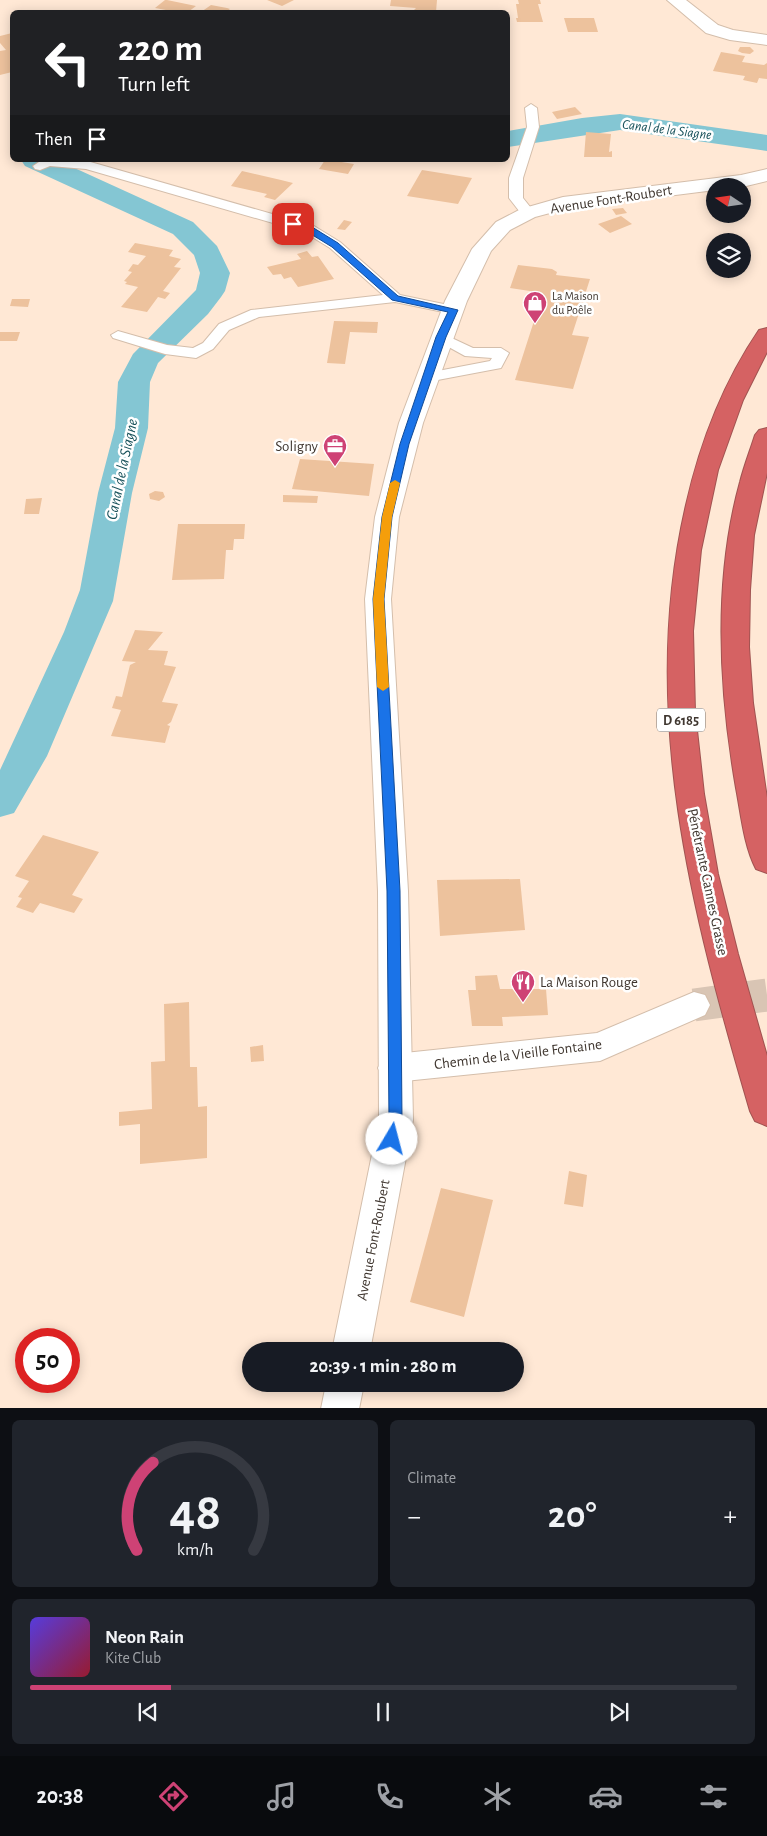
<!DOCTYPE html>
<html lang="en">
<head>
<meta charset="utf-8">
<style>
  :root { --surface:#171b24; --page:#20242c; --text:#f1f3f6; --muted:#9ea1a6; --line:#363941; --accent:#ce4275 }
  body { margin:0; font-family:"Alegreya Sans",sans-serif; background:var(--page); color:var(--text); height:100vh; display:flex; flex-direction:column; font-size:19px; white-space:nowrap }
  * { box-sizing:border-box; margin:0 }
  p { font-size:16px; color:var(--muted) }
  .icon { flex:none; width:28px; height:28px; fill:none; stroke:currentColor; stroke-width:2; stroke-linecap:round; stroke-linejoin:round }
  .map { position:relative; height:1408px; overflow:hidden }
  .sheet { display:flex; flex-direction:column; gap:12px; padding:12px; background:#0d0f14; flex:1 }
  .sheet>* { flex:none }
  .banner { position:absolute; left:10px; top:10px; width:500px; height:152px; border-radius:8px; box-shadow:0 2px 12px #0003; background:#202124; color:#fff; overflow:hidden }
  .needle { width:32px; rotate:283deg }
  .buttons { position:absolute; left:706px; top:178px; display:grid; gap:10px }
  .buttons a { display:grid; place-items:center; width:45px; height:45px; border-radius:50%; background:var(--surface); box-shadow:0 2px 12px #0003; font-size:25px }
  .speed { position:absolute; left:15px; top:1328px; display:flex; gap:10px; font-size:25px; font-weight:700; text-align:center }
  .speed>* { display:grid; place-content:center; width:65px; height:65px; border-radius:50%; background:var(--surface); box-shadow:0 2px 12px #0003; line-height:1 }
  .speed .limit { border:8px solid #d22; background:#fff; color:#111 }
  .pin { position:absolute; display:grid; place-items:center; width:42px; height:42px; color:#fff; margin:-21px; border-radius:10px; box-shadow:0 2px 8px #0006 }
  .me { position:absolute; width:55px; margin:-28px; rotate:8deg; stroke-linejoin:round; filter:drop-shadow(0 0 4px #0008) }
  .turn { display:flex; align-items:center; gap:18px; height:105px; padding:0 25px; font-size:22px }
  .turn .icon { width:65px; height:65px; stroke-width:2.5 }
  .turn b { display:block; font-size:35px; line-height:42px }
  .then { display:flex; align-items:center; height:48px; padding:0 25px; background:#0003; gap:10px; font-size:19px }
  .big { font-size:38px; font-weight:700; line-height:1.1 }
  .sheet .widget { flex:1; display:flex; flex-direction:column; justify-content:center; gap:8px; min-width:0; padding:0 18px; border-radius:8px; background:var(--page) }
  .sheet .dial { align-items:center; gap:0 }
  .dial svg { height:130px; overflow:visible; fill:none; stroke:var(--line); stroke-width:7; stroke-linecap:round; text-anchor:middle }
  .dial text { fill:var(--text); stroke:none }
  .song { display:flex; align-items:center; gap:15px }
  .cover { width:60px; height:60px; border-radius:8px; background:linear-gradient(135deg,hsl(250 70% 55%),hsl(350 70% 35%)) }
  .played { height:5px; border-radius:2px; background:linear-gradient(90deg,var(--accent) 20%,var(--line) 20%) }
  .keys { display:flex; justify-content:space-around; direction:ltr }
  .heat { display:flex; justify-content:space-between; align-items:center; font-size:28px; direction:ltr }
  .sheet .tiles { flex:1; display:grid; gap:12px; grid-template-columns:1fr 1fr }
  .widget:last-child { grid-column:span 2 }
  .trip { position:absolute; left:242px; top:1342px; width:282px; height:50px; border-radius:25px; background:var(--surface); box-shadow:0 2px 12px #0003; font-weight:700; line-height:50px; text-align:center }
  .dock { display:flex; height:80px; justify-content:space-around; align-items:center; background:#090b0e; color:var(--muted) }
  .dock .icon { width:35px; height:35px }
  .dock .current { color:var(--accent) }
  .dock b { font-size:22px; color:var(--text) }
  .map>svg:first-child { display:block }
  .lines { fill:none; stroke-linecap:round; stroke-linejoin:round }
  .canal { fill:#84c6d3; fill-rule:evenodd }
  .building { fill:#edc29d }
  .street-tunnel { stroke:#d9c5b4; stroke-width:33; stroke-dasharray:33 17; stroke-linecap:butt }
  .lane-casing { stroke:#d4beab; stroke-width:2 }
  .street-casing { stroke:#d4beab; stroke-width:2 }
  .secondary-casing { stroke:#d4beab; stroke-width:2 }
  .highway-casing { stroke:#a15351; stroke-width:2 }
  .lane { fill:#fff; fill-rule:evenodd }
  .street { fill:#fff; fill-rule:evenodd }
  .secondary { fill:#fff; fill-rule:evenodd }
  .highway { fill:#d56263; fill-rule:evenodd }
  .route { fill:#1a73e8; stroke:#114b97 }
  .slow { fill:#f59e0b }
  .labels { text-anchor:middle; stroke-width:5; stroke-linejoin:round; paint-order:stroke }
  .far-poi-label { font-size:12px; fill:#403730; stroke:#fff; text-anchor:start }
  .far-water-label { font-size:14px; font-style:italic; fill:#165059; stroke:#fff }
  .shield { fill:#fff; stroke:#79736e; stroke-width:1 }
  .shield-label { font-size:14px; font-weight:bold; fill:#403730 }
  .street-label { font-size:15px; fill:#403730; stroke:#fff }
  .poi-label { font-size:15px; fill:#403730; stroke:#fff; text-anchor:end }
  .water-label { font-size:16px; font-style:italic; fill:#165059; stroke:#fff }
</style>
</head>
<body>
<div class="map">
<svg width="767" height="1409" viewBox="0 0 767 1409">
  <rect width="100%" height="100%" fill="#ffe8d5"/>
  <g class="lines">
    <path class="canal" d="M620 114 767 135V151L620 130 508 147V131L582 118Z
      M21 160H57L193 222 217 246 230 273 225 291 221 297 208 314 158 363 150 382 148 428 132 493 113 601 47 756 14 813 0 817V770L64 632 80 590 98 493 115 428 118 382 133 354 196 290 200 273 194 255 173 234 25 166Z"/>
  </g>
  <path class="building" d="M165 0H167L196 6 188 12H163L166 10 155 8Z
    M267 0H294L282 6Z
    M391 0H437L436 12H412L416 8 390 6Z
    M518 0H540L541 4H538L543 22H517L516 18H518L516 4H519Z
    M211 5 227 8 230 9 226 12H201Z
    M564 18H594L598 32H568Z
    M12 33V72L0 75V51L6 50 0 43V36Z
    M740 47H750L754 51 750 54 742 53 738 51Z
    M721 52 745 56 742 62 764 65 767 63V79L759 78 757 83 743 80 745 76 713 71Z
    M575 107 582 114 557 119 552 112Z
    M586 132 611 134 609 152 612 151V157H584Z
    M325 160H329L354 164 348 174 319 169Z
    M422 170 472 178 458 204 407 196Z
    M242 171 281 180 293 183 275 200 264 197 267 194 231 186Z
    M623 208 627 213 616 215 612 209Z
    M621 216 632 224 610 233 598 224Z
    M344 220 352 222 345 230 337 229Z
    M135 243 173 250 169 256 181 259 174 267 181 268 163 291 170 293 165 299 158 297 147 312 121 307 138 287 125 284 127 282 124 281 132 272 128 271 133 264 138 265 146 256 128 252Z
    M307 251 312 257 318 256 334 279 298 287 291 277 284 279 281 274 273 275 267 267 301 259 297 254Z
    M518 265 552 269 557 272 556 275 590 279 572 335 589 337 573 389 515 380 543 293 510 288Z
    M12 299H30L28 307 10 306Z
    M334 321 378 322 377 333 350 332 345 364 327 363Z
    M0 332H20L17 341H0Z
    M300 459 374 464 369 496 292 489Z
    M155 491 163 492 165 497 159 501 150 499 149 494Z
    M283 495 318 496 317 503 283 502Z
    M42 498 39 514H24L26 499Z
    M178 524H245L244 539H234L233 550H226L224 579 172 580Z
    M135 630 163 632 148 650 168 651 164 665 176 667 162 702 178 704 171 722 167 725 170 726 165 743 111 736 121 710 112 708 116 696 122 697 130 665 136 662 122 661Z
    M43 835 99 852 72 895 83 899 74 913 40 903 33 913 16 907 22 898 18 897 29 881 15 876Z
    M520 879 525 930 440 936 437 880Z
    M497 975 500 989H546L548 1015 502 1017 503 1026H472L468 990H476L475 976Z
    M189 1002 190 1067H197L198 1107 207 1106V1158L140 1164V1124L119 1126V1112L152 1109 151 1062 165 1061 164 1004Z
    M263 1045 264 1061 251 1062 250 1047Z
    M569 1171 587 1175 583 1207 564 1204Z
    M441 1188 493 1200 464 1317 410 1302Z"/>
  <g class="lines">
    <path class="street-tunnel" d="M694 1005 767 995"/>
    <g class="lane-casing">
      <path id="lane" d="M531 104 537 108 539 127 523 178V198L535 213 528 217 523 216 509 198V178L527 127 525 108Z
        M42 160 87 161 314 226 340 242 400 295 458 307 460 310 453 314 395 302 259 317 229 330 213 349 196 358 165 354 113 338 111 335 118 331 167 345 193 348 203 343 219 324 251 310 383 295 330 248 304 232 86 169 50 166 40 170 35 169 33 166Z
        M441 333 473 348H501L509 353 501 368 427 382 422 380 419 377 422 374 490 361 492 358 465 356 436 340 434 337Z"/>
    </g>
    <g class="street-casing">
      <path id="street" d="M667 0H686L718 25 733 30 767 35V45L730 40 706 33Z
        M694 992 705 995 710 1005 705 1015 600 1061 395 1082 383 1078 378 1068 383 1058 395 1054 597 1033Z"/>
    </g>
    <g class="secondary-casing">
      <path id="secondary" d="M767 169V181L742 187 715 186V190L565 209 535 217 510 230 491 251 467 301 423 423 399 517 391 599 408 891 413 1120 370 1351H332L379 1120 378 891 365 599 375 517 399 423 445 301 472 249 496 222 521 209 563 197 741 175Z
        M326 1384H364L359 1409H321Z"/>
    </g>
    <g class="highway-casing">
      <path id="highway" d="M767 328V352L743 400 718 470 701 550 693 631 695 712 704 794 718 874 738 954 767 1056V1126L755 1121 750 1111C692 913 638 711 686 505 700 443 723 383 759 330Z
        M767 428V473L754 535 750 590 749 647 753 703 767 798V873L756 869C744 846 741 814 736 788 719 690 713 580 740 482 744 466 750 451 755 435L759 430Z"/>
    </g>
    <use href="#lane" class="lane"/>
    <use href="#street" class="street"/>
    <use href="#secondary" class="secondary"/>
    <use href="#highway" class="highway"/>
  </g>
  <path class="route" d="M290 222 312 227 338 243 398 296 458 310 446 337 409 444 392 517 384 599 400 891 402 1120 397 1143 392 1145 387 1143 385 1139 389 1120 387 891 373 599 382 517 400 444 436 337 448 312 392 300 332 247 306 231 290 226Z"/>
  <path class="slow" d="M395 480 400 483 392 517 384 599 389 687 383 691 377 687 373 599 382 517 390 483Z"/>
  <defs>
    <g id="shop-pin" transform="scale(1.25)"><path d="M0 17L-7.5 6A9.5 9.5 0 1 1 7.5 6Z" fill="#ce4275" stroke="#fff"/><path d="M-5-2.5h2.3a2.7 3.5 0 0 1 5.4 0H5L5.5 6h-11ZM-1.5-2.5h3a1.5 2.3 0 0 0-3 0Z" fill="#fff"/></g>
    <g id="office-pin" transform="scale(1.25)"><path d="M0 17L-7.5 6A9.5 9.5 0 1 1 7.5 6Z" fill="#ce4275" stroke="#fff"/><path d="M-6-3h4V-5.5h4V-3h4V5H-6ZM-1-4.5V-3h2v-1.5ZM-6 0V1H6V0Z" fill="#fff"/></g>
    <g id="restaurant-pin" transform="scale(1.25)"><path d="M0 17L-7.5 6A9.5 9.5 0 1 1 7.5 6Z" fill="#ce4275" stroke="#fff"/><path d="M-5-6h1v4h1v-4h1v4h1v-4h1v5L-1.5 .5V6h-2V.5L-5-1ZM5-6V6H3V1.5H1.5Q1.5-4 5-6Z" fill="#fff"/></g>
  </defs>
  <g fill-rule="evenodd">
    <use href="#shop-pin" x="535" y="303"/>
    <use href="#office-pin" x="335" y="446"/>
    <use href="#restaurant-pin" x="523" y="982"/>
  </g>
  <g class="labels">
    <g class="far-poi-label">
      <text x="552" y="300">La Maison<tspan x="552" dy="14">du Poêle</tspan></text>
    </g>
    <g class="far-water-label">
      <text transform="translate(667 129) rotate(7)" y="5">Canal de la Siagne</text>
    </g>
    <rect class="shield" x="657" y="708.5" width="48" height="23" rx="4"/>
    <g class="shield-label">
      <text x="681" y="725">D 6185</text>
    </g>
    <g class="street-label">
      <text transform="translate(611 199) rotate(-9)" y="5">Avenue Font-Roubert</text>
      <text transform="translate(708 882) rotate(78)" y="5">Pénétrante Cannes Grasse</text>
      <text transform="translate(518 1054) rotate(-7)" y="5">Chemin de la Vieille Fontaine</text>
      <text transform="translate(373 1240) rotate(-79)" y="5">Avenue Font-Roubert</text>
    </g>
    <g class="poi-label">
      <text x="318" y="451">Soligny</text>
      <text x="540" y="987" text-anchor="start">La Maison Rouge</text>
    </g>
    <g class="water-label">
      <text transform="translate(121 469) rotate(-78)" y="6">Canal de la Siagne</text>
    </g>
  </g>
</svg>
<div class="buttons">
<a><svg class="needle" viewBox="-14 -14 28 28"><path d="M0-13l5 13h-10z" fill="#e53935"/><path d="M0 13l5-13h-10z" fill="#9ea1a6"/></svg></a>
<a><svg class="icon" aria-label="layers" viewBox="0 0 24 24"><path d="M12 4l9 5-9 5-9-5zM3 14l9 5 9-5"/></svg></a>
</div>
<div class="speed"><div class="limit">50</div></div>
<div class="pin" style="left:293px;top:224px;background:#d93025"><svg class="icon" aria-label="arrive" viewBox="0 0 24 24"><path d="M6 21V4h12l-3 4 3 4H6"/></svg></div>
<svg class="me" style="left:392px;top:1139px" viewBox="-20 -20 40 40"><circle r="19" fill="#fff"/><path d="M0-13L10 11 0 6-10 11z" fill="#1a73e8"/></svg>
<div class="trip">20:39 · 1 min · 280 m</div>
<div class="banner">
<div class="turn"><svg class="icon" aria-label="left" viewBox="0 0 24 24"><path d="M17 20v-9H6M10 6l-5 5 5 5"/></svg><div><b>220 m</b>Turn left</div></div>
<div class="then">Then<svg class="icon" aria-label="arrive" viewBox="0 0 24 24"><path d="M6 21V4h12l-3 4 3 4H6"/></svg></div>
</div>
</div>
<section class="sheet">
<div class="tiles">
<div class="widget dial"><svg viewBox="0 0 100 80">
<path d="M14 69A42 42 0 1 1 86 69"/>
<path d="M14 69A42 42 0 0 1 24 15" stroke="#ce4275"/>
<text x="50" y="56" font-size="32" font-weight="700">48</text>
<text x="50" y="72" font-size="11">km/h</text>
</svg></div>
<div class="widget"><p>Climate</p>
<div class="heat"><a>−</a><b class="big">20°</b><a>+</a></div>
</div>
<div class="widget">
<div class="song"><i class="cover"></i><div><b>Neon Rain</b><p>Kite Club</p></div></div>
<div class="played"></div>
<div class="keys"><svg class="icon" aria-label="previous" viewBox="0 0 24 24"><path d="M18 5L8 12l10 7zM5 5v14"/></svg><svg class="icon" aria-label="pause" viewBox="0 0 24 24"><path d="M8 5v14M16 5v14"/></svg><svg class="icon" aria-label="next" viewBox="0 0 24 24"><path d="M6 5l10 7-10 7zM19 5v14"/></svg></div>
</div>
</div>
</section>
<nav class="dock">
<b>20:38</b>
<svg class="icon current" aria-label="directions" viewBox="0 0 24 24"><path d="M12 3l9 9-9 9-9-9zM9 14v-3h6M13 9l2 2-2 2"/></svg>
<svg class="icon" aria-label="music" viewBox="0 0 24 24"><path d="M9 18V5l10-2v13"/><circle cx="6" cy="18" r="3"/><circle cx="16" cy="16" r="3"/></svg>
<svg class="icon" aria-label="phone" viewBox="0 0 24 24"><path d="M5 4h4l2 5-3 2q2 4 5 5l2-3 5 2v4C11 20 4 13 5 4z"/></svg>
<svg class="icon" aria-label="climate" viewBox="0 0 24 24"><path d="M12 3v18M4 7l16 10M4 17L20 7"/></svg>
<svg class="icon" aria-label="car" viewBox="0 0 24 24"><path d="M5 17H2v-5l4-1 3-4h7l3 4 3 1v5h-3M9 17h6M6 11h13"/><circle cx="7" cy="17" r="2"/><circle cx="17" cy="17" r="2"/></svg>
<svg class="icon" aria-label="filters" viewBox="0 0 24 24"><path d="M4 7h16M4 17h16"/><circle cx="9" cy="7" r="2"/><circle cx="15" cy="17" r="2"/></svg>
</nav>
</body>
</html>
